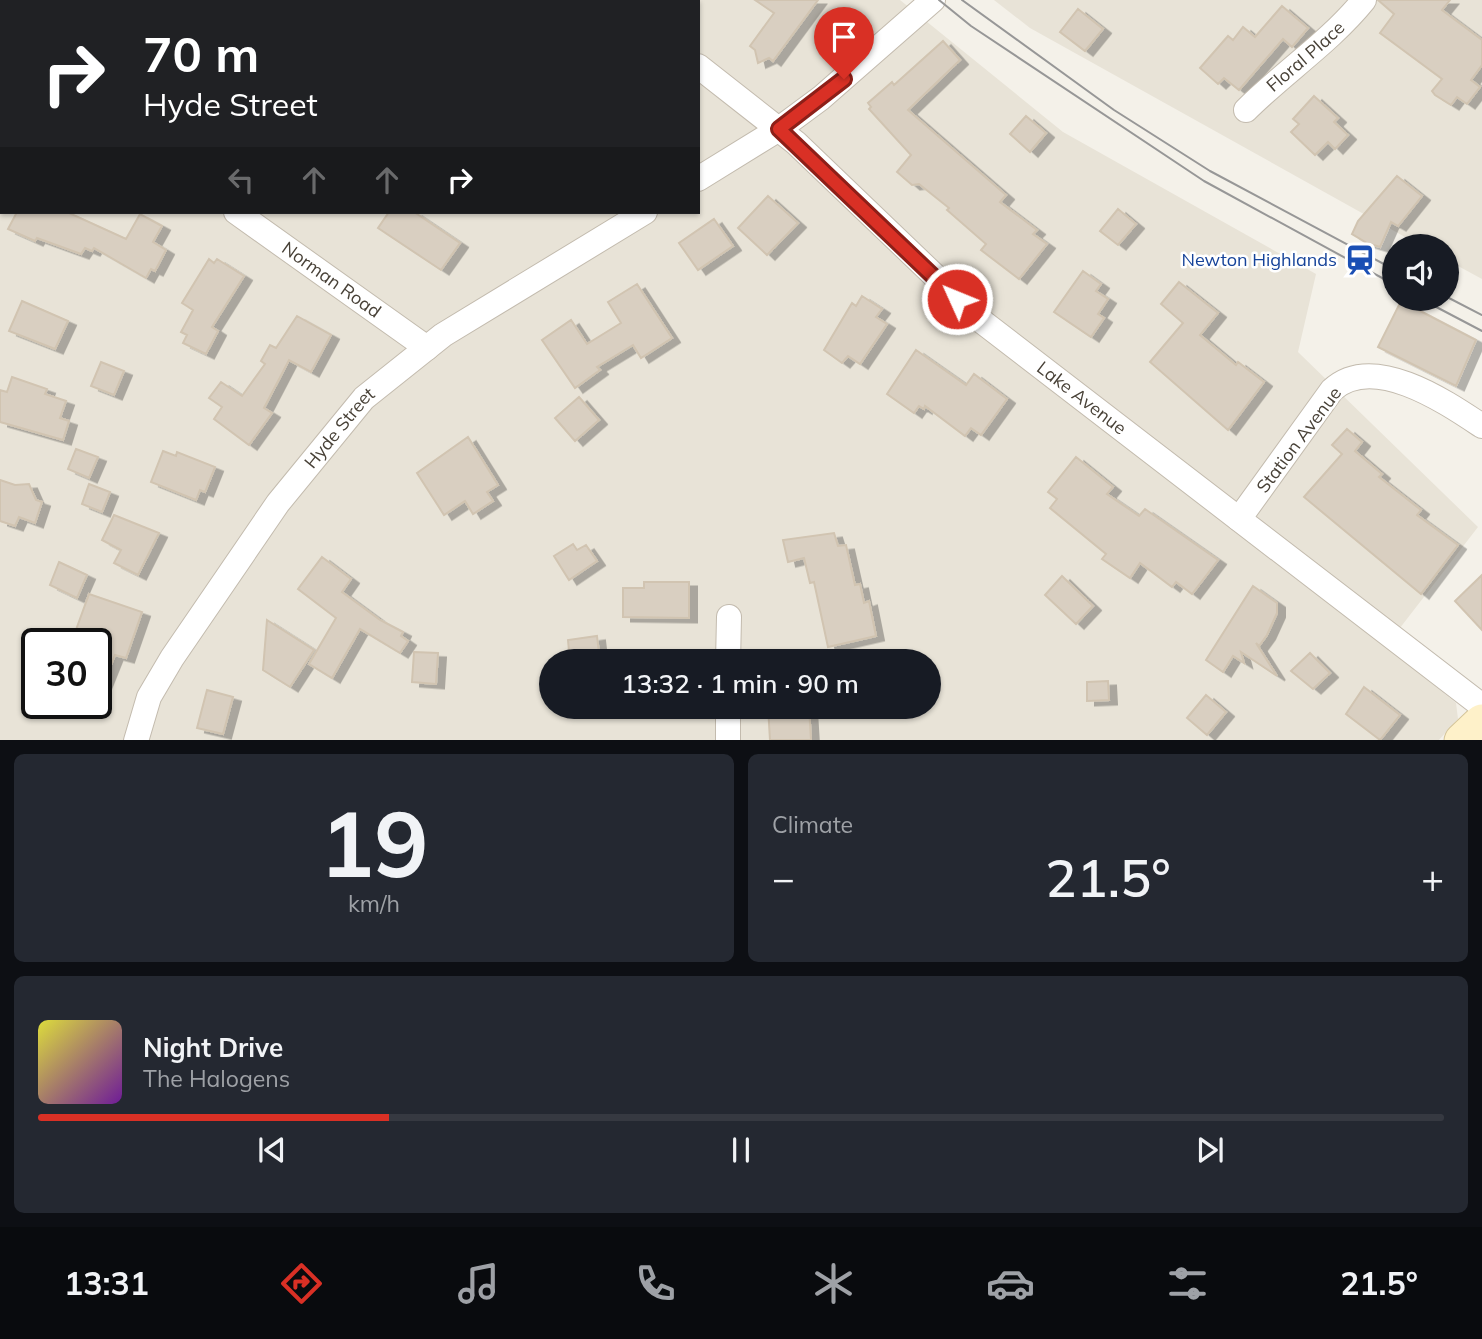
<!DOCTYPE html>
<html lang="en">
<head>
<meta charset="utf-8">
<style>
  :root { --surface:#171b24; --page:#242831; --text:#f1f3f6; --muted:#9ea1a6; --line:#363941; --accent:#d93025 }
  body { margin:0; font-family:Mulish,sans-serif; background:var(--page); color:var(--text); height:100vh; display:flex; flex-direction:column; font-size:26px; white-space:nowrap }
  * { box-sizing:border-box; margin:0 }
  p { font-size:23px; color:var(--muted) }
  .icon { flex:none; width:38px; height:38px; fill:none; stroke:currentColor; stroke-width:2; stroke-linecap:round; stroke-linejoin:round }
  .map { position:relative; height:740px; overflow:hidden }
  .drawer { display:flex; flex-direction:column; gap:14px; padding:14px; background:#0d0f14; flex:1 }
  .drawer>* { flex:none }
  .hud { position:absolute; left:0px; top:0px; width:700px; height:214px; box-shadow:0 2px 5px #0004; background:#202124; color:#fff; overflow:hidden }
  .tools { position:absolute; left:1382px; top:234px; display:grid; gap:14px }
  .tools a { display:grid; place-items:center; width:77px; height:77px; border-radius:50%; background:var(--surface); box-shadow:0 2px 5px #0004; font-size:35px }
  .speed { position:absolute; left:21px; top:628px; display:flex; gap:14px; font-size:35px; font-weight:700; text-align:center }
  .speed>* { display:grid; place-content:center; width:91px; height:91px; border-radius:50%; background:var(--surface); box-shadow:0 2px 5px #0004; line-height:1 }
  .speed .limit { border:4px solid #111; border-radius:10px; background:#fff; color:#111 }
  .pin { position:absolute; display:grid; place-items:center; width:60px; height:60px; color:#fff; margin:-72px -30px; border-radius:50% 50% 50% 0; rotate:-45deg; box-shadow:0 0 7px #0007 }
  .pin .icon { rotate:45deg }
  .me { position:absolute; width:77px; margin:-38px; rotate:314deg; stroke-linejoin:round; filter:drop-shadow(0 0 5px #0008) }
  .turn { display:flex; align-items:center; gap:24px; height:147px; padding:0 28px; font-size:32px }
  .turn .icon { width:91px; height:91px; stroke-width:2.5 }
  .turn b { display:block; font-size:49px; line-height:60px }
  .lanes { display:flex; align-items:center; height:66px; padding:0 28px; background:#0003; justify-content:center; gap:35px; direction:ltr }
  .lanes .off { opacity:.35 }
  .big { font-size:52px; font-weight:600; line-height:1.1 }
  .drawer .card { flex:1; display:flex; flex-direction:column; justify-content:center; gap:10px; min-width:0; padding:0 24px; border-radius:10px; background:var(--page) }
  .drawer .dial { align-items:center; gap:0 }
  .dial b { font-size:91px; line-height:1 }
  .song { display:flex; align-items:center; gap:21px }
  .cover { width:84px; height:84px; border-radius:10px; background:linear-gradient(135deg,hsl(60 70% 55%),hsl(280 70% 35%)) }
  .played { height:7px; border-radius:4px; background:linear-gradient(90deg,var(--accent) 25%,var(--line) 25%) }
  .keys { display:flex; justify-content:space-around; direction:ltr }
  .heat { display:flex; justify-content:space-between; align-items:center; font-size:38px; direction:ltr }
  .drawer .tiles { flex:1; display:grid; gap:14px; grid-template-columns:1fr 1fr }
  .card:last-child { grid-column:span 2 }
  .trip { position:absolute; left:539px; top:649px; width:402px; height:70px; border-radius:35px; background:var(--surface); box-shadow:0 2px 5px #0004; font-weight:600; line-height:70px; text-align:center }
  .tab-bar { display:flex; height:112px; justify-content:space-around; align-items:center; background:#090b0e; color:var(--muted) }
  .tab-bar .icon { width:49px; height:49px }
  .tab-bar .selected { color:var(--accent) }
  .tab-bar b { font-size:32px; color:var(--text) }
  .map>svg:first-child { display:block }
  .residential { fill:#e8e3d7; fill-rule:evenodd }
  .building { fill:#d9cfc1; stroke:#d1c4b1; stroke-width:2; filter:url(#shadow) }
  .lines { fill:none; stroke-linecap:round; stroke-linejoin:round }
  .minor-casing { stroke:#c3bbae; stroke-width:26 }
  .secondary-casing { stroke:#d4c499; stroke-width:37 }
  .minor { stroke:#fff; stroke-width:24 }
  .secondary { stroke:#fef1c9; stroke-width:35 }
  .tram { stroke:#979797; stroke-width:2 }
  .route-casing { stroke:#8d1f18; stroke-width:18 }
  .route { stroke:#d93025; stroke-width:12 }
  .labels { text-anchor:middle; stroke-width:5; stroke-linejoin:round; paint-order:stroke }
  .street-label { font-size:18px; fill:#484137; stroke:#fff }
  .transit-label { font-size:18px; fill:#164399; stroke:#fff; text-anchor:end }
</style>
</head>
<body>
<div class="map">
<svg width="1482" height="741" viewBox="0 0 1482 741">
  <defs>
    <filter id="shadow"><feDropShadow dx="8" dy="4.5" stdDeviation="0" flood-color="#0004"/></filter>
  </defs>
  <rect width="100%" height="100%" fill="#f4f1e9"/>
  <path class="residential" d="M0 0H900L1063 132 1316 274 1298 352 1478 527 1386 646 1456 703 1458 719 1438 741 0 740ZM2 2H698V212H2ZM37 644H96V704H37ZM551 662H929V707H551Z
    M994 0H1482V279L1447 260V247H1423L1030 28Z"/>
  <path class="building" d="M755 0H818L773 61 769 58 758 63 755 50 750 46 774 13Z
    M1378 0H1450L1442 10 1482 40V65L1471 80 1480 87 1467 104 1457 97 1451 105 1435 95 1432 91 1442 79 1380 33 1394 14Z
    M1282 6 1308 28 1292 47 1283 39 1239 90 1224 78 1218 84 1200 68 1228 36 1233 40 1243 27 1255 37Z
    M1078 9 1103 29 1085 51 1060 32Z
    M943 41 960 60 908 110 1006 195 1000 202 1037 230 1033 234 1047 244 1019 279 981 250 986 244 947 210 949 208 919 184 912 185 897 172 911 155 869 109 871 107 868 103 892 82 894 85Z
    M1314 96 1338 118 1334 122 1348 135 1335 149 1328 142 1315 155 1291 132 1299 124 1293 119Z
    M1026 116 1046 133 1030 152 1010 134Z
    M1397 176 1422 196 1398 226 1391 222 1380 247 1367 243 1352 234 1358 221Z
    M768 196 798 223 767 255 738 228Z
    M1118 209 1136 224 1118 245 1100 231Z
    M17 212H67L126 239 140 214 162 226 153 242 166 250 155 271 151 269 146 278 94 248 92 251 85 248 81 254 37 238 35 241 8 229Z
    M389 212H414L460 243 441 270 378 228Z
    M714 219 733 246 698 270 679 243Z
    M209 259 214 263 217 259 244 276 212 327 218 331 206 354 183 343 187 335 181 332 193 310 182 303Z
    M1083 271 1101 284 1096 291 1108 299 1098 314 1104 318 1091 337 1054 312Z
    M1179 282 1218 313 1200 335 1236 365 1238 362 1264 382 1228 430 1150 362 1183 323 1161 304Z
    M637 284 672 338 641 358 633 345 597 367 600 370 575 388 542 340 571 320 587 344 621 323 608 302Z
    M862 296 882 309 876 317 887 324 860 364 848 356 842 363 824 350 852 303 856 306Z
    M22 301 68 321 55 349 9 331Z
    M1401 301 1476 340 1456 386 1378 347Z
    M297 316 331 335 311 372 289 360 264 408 272 413 249 445 214 419 222 407 209 398 221 382 242 396 265 364 261 361 270 345 276 348Z
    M916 350 966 385 974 374 1007 399 981 435 971 428 965 436 925 406 924 409 919 406 914 413 887 394Z
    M101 362 124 371 114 395 91 386Z
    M12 377 47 389 45 394 66 401 60 418 69 421 63 440 0 422V390L7 392Z
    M579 397 599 420 575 441 555 418Z
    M1347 429 1362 442 1355 451 1382 474 1379 477 1421 510 1417 515 1458 545 1421 594 1304 497 1342 454 1332 445Z
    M468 437 498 485 487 492 493 501 473 514 465 501 444 515 417 473Z
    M76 449 98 457 89 478 68 469Z
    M163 451 176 456 177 452 215 467 205 492 200 490 196 500 151 482Z
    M1076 457 1113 487 1107 494 1139 516 1145 509 1218 560 1192 594 1176 582 1172 587 1140 563 1130 578 1102 559 1106 554 1050 508 1057 499 1048 492Z
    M0 480 15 485 29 484 36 500 42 502 35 523 19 517 15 526 0 521Z
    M89 484 110 492 102 512 82 504Z
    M114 515 159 533 138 575 114 563 121 550 102 540Z
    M834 533 838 546 846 545 855 585 860 584 864 603 869 601 876 636 828 647 814 582 810 583 804 558 788 562 783 540Z
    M573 544 577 550 586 545 597 561 569 580 554 556Z
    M322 557 351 579 342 592 380 620 403 632 401 636 408 641 400 653 360 629 332 678 309 664 336 618 298 589Z
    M59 562 87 575 77 598 50 585Z
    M1482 575V630L1455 601Z
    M1062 576 1093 606 1076 624 1045 595Z
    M644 582H689V618L623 617V588H644Z
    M1253 586 1277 603V613L1267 635 1259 646 1256 643 1277 676 1241 652 1244 663 1233 656 1223 672 1206 660Z
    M89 594 142 612 126 658 115 655 97 700 96 637 76 630Z
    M267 620 314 650 290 687 263 670Z
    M597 636 600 662H570L568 640Z
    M414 652 438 653 436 684 412 682Z
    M1310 653 1330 673 1313 689 1291 671Z
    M1108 681 1109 700 1087 701V682Z
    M1364 687 1400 715 1380 740 1346 714Z
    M207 690 233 697 223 734 197 728Z
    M1206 695 1226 712 1207 735 1187 718Z
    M768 707H809L811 740H770Z"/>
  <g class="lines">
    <g class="minor-casing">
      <g id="minor">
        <path d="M610 0 612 2"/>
        <path id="s1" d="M698 66 796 143 984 323 1482 706"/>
        <path id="s2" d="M1246 110C1284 72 1330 42 1364 0"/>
        <path d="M0 132H2"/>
        <path d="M698 179 779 129 821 98 933 0"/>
        <path id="s3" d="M236 212 427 348"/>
        <path d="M1239 519 1332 390C1373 352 1446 402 1482 426"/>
        <path d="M728 662 729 617"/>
        <path id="s4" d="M136 741 149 697 172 658 278 503 364 398 443 335 645 212"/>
        <path d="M728 741V707"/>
      </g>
    </g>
    <g class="secondary-casing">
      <path id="secondary" d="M1462 741 1482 722"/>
    </g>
    <use href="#minor" class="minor"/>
    <use href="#secondary" class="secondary"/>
    <path class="tram" d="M939 0 971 26 1204 181 1395 285
      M962 0 1114 110 1210 171 1395 270
      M1447 297 1482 315
      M1421 299 1482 331"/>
  </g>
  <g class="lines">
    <g class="route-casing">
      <path id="route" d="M844 79 779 129 957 299"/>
    </g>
    <use href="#route" class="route"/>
  </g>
  <defs>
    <g id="station-bare" transform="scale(2.415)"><path d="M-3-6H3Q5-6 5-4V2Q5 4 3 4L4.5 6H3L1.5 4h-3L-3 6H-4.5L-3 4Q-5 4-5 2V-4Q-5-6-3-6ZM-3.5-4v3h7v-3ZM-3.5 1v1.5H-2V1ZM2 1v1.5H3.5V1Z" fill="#1a4fb4" stroke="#fff" stroke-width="2.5" paint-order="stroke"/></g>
  </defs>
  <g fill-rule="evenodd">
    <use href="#station-bare" x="1360" y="260"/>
  </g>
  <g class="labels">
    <g class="street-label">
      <text dy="6" stroke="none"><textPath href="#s2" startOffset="80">Floral Place</textPath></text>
      <text dy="6" stroke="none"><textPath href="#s3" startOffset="117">Norman Road</textPath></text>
      <text dy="6" stroke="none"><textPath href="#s1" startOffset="508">Lake Avenue</textPath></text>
      <text dy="6" stroke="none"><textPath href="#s4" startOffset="376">Hyde Street</textPath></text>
      <text transform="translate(1299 440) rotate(-53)" y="6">Station Avenue</text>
    </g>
    <g class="transit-label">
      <text x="1337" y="266">Newton Highlands</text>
    </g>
  </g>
</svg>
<div class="tools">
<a><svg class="icon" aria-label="sound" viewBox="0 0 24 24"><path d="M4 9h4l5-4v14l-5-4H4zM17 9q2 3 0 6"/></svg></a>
</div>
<div class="speed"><div class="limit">30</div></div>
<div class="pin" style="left:844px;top:79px;background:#d93025"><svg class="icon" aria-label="arrive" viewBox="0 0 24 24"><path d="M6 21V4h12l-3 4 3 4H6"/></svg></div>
<svg class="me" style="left:957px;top:299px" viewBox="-20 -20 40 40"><circle r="17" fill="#d93025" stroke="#fff" stroke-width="3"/><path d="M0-11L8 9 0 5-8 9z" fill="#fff"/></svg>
<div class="trip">13:32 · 1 min · 90 m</div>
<div class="hud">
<div class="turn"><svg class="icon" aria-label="right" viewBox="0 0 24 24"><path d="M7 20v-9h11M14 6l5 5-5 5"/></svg><div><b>70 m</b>Hyde Street</div></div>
<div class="lanes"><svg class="icon off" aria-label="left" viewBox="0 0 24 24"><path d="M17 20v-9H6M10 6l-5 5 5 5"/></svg><svg class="icon off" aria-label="ahead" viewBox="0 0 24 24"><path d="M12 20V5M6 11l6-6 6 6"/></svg><svg class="icon off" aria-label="ahead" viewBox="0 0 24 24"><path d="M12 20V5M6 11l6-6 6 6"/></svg><svg class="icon" aria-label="right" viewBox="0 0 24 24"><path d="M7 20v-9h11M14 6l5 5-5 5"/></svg></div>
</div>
</div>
<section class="drawer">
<div class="tiles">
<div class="card dial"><b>19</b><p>km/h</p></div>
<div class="card"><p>Climate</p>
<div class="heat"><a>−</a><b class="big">21.5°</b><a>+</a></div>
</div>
<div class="card">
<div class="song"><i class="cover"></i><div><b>Night Drive</b><p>The Halogens</p></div></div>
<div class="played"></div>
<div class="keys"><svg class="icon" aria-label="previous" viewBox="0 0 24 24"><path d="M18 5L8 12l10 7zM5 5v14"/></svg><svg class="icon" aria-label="pause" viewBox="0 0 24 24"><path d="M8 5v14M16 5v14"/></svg><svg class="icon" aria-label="next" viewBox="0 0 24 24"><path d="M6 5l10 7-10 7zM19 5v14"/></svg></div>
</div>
</div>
</section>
<nav class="tab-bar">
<b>13:31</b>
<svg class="icon selected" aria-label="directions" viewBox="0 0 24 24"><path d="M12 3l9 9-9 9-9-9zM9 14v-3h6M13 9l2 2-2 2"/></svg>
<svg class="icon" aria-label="music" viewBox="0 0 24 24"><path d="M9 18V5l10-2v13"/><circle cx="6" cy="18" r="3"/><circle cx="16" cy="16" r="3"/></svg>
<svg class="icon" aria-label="phone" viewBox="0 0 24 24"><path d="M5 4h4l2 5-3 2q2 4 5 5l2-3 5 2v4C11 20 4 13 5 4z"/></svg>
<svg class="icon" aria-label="climate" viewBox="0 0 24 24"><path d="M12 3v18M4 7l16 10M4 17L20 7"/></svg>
<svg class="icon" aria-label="car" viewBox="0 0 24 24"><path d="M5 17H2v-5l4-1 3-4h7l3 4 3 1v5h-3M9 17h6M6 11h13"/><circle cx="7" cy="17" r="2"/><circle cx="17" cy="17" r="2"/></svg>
<svg class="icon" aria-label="filters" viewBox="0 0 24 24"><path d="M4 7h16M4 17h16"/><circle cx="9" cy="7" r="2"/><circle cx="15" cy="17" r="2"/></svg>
<b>21.5°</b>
</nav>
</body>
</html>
